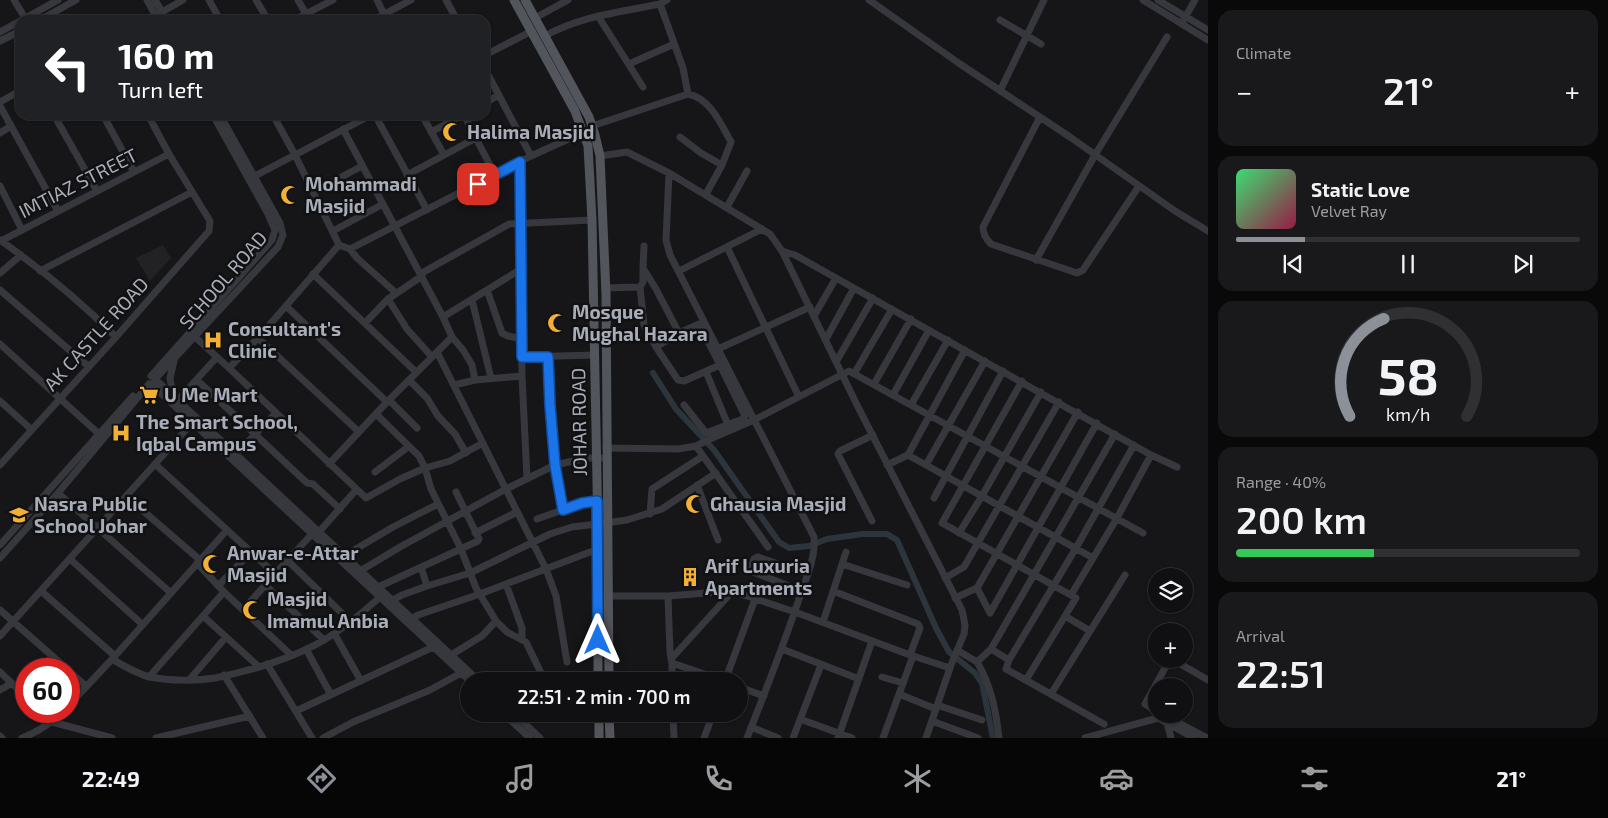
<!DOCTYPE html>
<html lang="en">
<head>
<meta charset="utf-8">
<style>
  :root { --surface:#101012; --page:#19191b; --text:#f1f3f6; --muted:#9c9d9f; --line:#303032; --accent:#8c9099 }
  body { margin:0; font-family:"Exo 2",sans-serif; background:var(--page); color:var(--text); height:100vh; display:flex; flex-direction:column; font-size:19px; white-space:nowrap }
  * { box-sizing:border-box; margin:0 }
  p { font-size:16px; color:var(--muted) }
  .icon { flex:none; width:28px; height:28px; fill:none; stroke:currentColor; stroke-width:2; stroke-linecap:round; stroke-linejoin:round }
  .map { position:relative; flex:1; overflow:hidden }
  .side { display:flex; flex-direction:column; gap:10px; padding:10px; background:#09090a; width:400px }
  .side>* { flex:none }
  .banner { position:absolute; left:15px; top:15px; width:475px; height:105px; border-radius:15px; box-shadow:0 1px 4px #0004,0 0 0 1px var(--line); background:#202124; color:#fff; overflow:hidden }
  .tools { position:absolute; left:1148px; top:568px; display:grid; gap:10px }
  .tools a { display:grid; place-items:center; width:45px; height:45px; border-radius:50%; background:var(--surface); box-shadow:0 1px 4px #0004,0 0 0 1px var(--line); font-size:25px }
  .speed { position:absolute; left:15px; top:658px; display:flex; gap:10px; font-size:25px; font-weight:700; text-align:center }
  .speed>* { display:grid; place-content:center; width:65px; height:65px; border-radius:50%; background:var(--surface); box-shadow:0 1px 4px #0004,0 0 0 1px var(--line); line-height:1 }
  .speed .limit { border:8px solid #d22; background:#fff; color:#111 }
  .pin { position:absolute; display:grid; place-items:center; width:42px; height:42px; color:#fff; margin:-21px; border-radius:10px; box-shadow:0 2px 8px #0006 }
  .me { position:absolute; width:55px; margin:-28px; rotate:0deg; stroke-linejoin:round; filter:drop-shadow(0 0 4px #0008) }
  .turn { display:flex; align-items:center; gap:18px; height:105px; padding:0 20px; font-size:22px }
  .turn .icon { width:65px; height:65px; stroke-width:2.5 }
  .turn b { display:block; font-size:35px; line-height:42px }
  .big { font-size:38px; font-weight:600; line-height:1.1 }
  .side .widget { flex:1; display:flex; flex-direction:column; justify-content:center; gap:8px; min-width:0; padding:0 18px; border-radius:15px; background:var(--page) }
  .side .dial { align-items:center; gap:0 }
  .dial svg { height:130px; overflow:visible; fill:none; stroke:var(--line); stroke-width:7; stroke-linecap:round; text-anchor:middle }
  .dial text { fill:var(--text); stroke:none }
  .song { display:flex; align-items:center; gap:15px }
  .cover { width:60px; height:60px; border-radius:8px; background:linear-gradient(135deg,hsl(140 70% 55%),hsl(340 70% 35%)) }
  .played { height:5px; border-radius:2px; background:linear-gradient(90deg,var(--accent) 20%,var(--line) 20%) }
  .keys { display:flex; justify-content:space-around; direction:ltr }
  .heat { display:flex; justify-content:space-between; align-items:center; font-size:28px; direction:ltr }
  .charge { height:8px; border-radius:4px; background:linear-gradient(90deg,#34c759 40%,var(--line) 0) }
  .trip { position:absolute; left:460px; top:672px; width:288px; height:50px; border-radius:25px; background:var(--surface); box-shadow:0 1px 4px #0004,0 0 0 1px var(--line); font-weight:600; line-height:50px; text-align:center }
  .tabs { display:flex; height:80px; justify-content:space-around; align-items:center; background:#060607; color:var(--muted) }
  .tabs .icon { width:35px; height:35px }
  .tabs .on { color:var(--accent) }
  .tabs b { font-size:22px; color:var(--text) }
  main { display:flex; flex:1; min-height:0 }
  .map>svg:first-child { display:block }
  .built { fill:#222225 }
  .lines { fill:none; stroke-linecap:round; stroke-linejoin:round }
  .canal { stroke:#2c353c; stroke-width:6 }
  .minor { stroke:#37383d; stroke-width:7 }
  .major { stroke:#53555c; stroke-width:9 }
  .route-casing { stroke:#114b97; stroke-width:12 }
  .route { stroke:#1a73e8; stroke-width:9 }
  .labels { text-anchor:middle; stroke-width:5; stroke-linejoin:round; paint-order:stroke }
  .poi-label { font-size:19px; font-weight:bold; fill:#a8adb8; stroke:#111113; text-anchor:start }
  .street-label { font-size:19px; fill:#a8adb8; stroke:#111113 }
</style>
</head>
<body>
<main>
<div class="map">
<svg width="1208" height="738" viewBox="0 0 1208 738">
  <rect width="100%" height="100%" fill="#161618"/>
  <path class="built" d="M163 245 171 258 150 281 136 258Z"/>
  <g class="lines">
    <path class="canal" d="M653 373 676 409 714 450 779 542 789 548 809 546 827 539 863 534H887L897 540 936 628 949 652 975 673 982 683 993 738"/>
    <path class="minor" d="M14 0 25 18
      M147 0 158 20
      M155 0 167 20
      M209 0 220 20
      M256 0 268 20
      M298 0 306 14
      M377 0 384 14
      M446 0 457 20
      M869 0 960 64 1070 137 1175 211 1208 231
      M1143 0 1208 40
      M1158 0 1208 30
      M660 4 683 68 688 94
      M598 16 643 87
      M535 18 568 0
      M22 20 58 0
      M40 20 76 0
      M148 20 183 0
      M294 20 333 0
      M373 20 411 0
      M1000 20 1041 44
      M1183 21 1195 0
      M0 32 20 21
      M545 36C581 16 620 12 660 4L667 0
      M0 41 20 31
      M485 55 532 31
      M629 64 674 44
      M485 69 531 156
      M1000 91 1044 0
      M0 102 20 91
      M485 103 499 95
      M0 106 58 211
      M54 115 97 191
      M103 115 134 172
      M220 115 280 223 283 235 278 247 155 379 479 681
      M273 115 295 155 339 245 350 249 531 156 584 132
      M375 115 427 210
      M422 115 444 155
      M464 115 495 175
      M1040 117 983 227C983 234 986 239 991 244L1077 273 1083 270 1139 186
      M275 119 283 115
      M592 126 688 94C710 98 721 124 731 142L722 165 706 194
      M343 129 443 317 452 337 463 350 472 365 475 380
      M431 132 463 115
      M0 133 11 126
      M680 137 701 153 722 165
      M600 156 627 152 669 173 770 234 782 251 857 405 962 610 965 625 964 634 951 665 926 738
      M520 162 522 376 527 479
      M669 173 666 240 670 255 814 537C816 555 807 577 801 593 785 642 766 690 747 738
      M407 175 476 138
      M255 176 371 115
      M0 186 22 230
      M313 192 362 166
      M727 207 747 171
      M333 231 383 204
      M0 240C41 269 81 302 116 337
      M1 241 169 154
      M644 246 643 268 656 289 679 333
      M727 247 799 397
      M350 249 357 258 396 293
      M782 251 795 255 1151 455 1177 467
      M1036 260 1095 155 1167 37
      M643 268V282L640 287 644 325 656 347 678 380 684 381 720 365 699 324 679 333 656 347
      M40 271 192 192
      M679 271 762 229
      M0 273 21 255
      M313 274 416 372
      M420 274 509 224 592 220
      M605 288 640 287
      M0 290 89 367
      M487 290 502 333 508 336 522 339
      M388 299 407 329 432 357
      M472 300 491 378
      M286 306 387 402
      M814 316 836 278
      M443 317 521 269
      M365 323 388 299 422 276
      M195 337 229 368 366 498 400 479 425 468 450 461 483 443
      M258 338 359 432
      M826 339 854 288
      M0 344 99 434
      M718 349 810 307
      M437 352 546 569 556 596 567 662
      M522 357 595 355
      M548 357 550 405 555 465 563 510
      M836 362 873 298
      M229 368 258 338 339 245
      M706 372 728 425
      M854 374 892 309
      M151 376 272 240 275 230 268 214 213 115
      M197 380 307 483 313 484 340 509
      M409 380 427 398 438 416 455 434 466 453
      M1022 381 942 523 1076 598 1026 680
      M151 384 470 681
      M874 384 911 319
      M454 385 475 380 522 376
      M173 395 170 378 174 361
      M893 395 929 330
      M178 400 217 357
      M389 400 417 428
      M0 401 32 430
      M684 405 706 433 743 419 745 416 720 365
      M911 405 948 340
      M376 414 419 456 425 468 431 489 461 549 476 588 496 621 507 632 526 642 541 673
      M696 446 768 547
      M606 448 678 449 696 446 710 439 754 420 849 371 1143 533
      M236 454 276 413
      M908 455 1093 558
      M155 464 275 574
      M329 464 387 402 452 337
      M0 465 116 337 209 231 210 221 169 154 148 115
      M887 465 908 455 965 350
      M926 465 985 361
      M375 472 408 447
      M697 485 718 540
      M58 493 171 593
      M126 496 200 560
      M934 498 1003 371
      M650 514 652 489 703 456
      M537 519 582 503 597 501
      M872 521 838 454 840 451 873 435
      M606 523 627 520 662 509 716 473
      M319 532 356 490
      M475 533 517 512
      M959 533 982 496 1041 392
      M0 545 133 396
      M344 556 393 527 438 504
      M0 558 58 493 149 384
      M70 559 143 625
      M287 560 351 622
      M197 563 224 592 291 655
      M842 564 907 585
      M421 567 427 586
      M360 571 400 547 506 489 555 465 587 458H606
      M945 578 964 567 1059 402
      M506 584 522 628V640
      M265 585 324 640
      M218 586 251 552
      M378 587 478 541 479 539 456 492
      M977 588 990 613
      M41 591 115 656
      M802 591 753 572 751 569 754 559 758 557 808 574
      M833 591 918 624 920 628 910 655
      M1071 595 1117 518 1151 455
      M608 596H668L719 592H735L795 612 910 655 950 668
      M668 596 670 652 672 663V681
      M955 598 977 588 1078 412
      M393 600 402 595 427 586 470 573 550 534 572 527 597 524
      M0 610 67 669
      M243 610 275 574 311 535
      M990 613 1097 423
      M203 616 258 666
      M1065 616 1090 631
      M409 621 418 615 480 594 590 552 598 551
      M823 622 846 552
      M334 633 361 681
      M0 636 192 423
      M306 649 331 695
      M782 649 859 679
      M991 649 1115 434
      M957 650 977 662 991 649 1009 660 1006 669 1104 724
      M451 655 482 636 496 621
      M112 659C124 666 137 674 150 677 170 681 196 681 215 678 250 671 294 658 324 640 344 628 362 613 379 598
      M671 659 731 593
      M1009 660 1076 548 1134 445
      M977 662C991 685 996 711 999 738
      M1177 662 1208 680
      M672 663 725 681
      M267 664 312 738
      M69 671 86 686
      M0 672 26 697
      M224 675 263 738
      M149 677 224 592
      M882 677 903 683
      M190 679 226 637
      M725 681 755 599
      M739 687 764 696
      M0 690 12 683
      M899 694 936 709
      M1051 694 1125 575
      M69 705 115 656 227 530
      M937 705 982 720
      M41 711 52 722 112 738
      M296 711 433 647
      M1156 711 1145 704 1170 659
      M504 714 530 738
      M515 714 540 738
      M673 714 674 738
      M1162 714 1207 738
      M800 719 852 738
      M932 721 978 738
      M1167 723 1171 738
      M751 727 778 738
      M0 736 2 738
      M22 738C38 732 50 724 63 711
      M156 738 250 716
      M323 738 353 722 430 690 461 673
      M704 738 713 714
      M793 738 821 665
      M838 738 872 641
      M883 738 913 656
      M1085 738 1158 718 1194 738"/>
    <path class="major" d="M514 0 575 111 588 146 592 220 598 534V681
      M525 0 589 117 595 135 600 156 606 294 609 681
      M599 714V738
      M609 714 610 738"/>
  </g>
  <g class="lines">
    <g class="route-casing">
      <path id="route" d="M478 184 520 162 522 357H548L550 405 555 465 563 510 582 503 597 501 598 640"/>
    </g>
    <use href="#route" class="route"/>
  </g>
  <defs>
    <g id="mosque-bare" transform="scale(1.5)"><path d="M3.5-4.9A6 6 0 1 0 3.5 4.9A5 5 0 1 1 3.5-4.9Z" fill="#f2b134" stroke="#111113" stroke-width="2.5" paint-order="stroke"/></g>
    <g id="hospital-bare" transform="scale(1.5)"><path d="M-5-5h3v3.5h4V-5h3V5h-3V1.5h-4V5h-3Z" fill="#f2b134" stroke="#111113" stroke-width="2.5" paint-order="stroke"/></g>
    <g id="supermarket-bare" transform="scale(1.5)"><path d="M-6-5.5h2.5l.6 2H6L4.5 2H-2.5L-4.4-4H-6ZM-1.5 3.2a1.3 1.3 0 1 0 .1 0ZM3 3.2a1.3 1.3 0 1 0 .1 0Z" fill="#f2b134" stroke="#111113" stroke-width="2.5" paint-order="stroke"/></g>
    <g id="school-bare" transform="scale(1.5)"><path d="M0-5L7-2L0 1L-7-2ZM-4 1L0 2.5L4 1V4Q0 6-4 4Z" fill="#f2b134" stroke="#111113" stroke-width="2.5" paint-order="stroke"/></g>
    <g id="building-bare" transform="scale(1.5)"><path d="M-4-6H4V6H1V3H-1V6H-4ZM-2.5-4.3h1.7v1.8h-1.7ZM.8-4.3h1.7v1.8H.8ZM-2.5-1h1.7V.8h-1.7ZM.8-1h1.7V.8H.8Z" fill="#f2b134" stroke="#111113" stroke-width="2.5" paint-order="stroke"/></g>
  </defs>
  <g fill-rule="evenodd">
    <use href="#mosque-bare" x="452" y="132"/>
    <use href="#mosque-bare" x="290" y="195"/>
    <use href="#mosque-bare" x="557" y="323"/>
    <use href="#hospital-bare" x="213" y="340"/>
    <use href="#supermarket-bare" x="149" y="395"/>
    <use href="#hospital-bare" x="121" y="433"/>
    <use href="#mosque-bare" x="695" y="504"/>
    <use href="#school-bare" x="19" y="515"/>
    <use href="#mosque-bare" x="212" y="564"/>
    <use href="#building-bare" x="690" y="577"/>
    <use href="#mosque-bare" x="252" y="610"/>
  </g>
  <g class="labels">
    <g class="poi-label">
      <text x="467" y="139">Halima Masjid</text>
      <text x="305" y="191">Mohammadi<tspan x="305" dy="22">Masjid</tspan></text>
      <text x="572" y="319">Mosque<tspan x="572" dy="22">Mughal Hazara</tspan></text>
      <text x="228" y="336">Consultant's<tspan x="228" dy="22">Clinic</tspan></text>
      <text x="164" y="402">U Me Mart</text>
      <text x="136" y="429">The Smart School,<tspan x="136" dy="22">Iqbal Campus</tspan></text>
      <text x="34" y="511">Nasra Public<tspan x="34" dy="22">School Johar</tspan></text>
      <text x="710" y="511">Ghausia Masjid</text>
      <text x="227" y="560">Anwar-e-Attar<tspan x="227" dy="22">Masjid</tspan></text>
      <text x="705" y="573">Arif Luxuria<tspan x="705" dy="22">Apartments</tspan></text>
      <text x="267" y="606">Masjid<tspan x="267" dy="22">Imamul Anbia</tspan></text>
    </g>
    <g class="street-label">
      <text transform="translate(78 183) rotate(-27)" y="7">IMTIAZ STREET</text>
      <text transform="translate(223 280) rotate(-49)" y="7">SCHOOL ROAD</text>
      <text transform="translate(96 334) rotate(-48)" y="7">AK CASTLE ROAD</text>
      <text transform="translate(579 422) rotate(-91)" y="7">JOHAR ROAD</text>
    </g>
  </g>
</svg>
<div class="tools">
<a><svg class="icon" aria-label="layers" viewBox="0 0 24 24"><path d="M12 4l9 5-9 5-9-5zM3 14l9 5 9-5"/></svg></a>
<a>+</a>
<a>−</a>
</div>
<div class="speed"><div class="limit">60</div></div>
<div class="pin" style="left:478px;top:184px;background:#d93025"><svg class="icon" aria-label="arrive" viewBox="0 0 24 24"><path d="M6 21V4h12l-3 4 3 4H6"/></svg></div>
<svg class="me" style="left:598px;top:640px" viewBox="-20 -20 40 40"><path d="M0-17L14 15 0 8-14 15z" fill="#1a73e8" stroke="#fff" stroke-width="4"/></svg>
<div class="trip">22:51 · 2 min · 700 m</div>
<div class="banner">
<div class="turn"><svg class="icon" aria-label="left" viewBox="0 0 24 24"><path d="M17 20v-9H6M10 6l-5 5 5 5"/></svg><div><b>160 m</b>Turn left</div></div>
</div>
</div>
<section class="side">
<div class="widget"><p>Climate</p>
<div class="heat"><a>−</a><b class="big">21°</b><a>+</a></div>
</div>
<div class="widget">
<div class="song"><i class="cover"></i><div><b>Static Love</b><p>Velvet Ray</p></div></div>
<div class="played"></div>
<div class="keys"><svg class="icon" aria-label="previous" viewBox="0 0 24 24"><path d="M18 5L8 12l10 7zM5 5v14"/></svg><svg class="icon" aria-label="pause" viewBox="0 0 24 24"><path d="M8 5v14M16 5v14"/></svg><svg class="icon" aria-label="next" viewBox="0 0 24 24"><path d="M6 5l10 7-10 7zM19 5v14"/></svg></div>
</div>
<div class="widget dial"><svg viewBox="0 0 100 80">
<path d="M14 69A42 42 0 1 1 86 69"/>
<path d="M14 69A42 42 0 0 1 35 9" stroke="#8c9099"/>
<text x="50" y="56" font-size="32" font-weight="700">58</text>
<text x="50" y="72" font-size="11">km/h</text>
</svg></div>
<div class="widget"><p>Range · 40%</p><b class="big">200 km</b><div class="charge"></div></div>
<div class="widget"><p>Arrival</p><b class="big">22:51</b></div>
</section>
</main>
<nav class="tabs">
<b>22:49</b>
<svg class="icon on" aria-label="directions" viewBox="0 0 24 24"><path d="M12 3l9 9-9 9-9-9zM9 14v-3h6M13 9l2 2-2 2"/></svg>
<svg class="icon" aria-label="music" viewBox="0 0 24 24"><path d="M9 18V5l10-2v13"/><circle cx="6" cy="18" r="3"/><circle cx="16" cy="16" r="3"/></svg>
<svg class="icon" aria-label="phone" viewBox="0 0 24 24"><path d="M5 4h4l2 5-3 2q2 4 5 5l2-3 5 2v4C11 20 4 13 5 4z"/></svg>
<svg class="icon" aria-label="climate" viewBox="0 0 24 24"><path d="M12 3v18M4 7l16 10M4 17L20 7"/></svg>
<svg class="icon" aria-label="car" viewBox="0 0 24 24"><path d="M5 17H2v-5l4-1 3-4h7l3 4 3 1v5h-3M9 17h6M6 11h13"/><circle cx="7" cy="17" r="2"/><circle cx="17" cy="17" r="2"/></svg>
<svg class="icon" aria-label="filters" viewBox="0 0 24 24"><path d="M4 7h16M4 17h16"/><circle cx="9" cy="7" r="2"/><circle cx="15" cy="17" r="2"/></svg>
<b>21°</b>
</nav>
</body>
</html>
